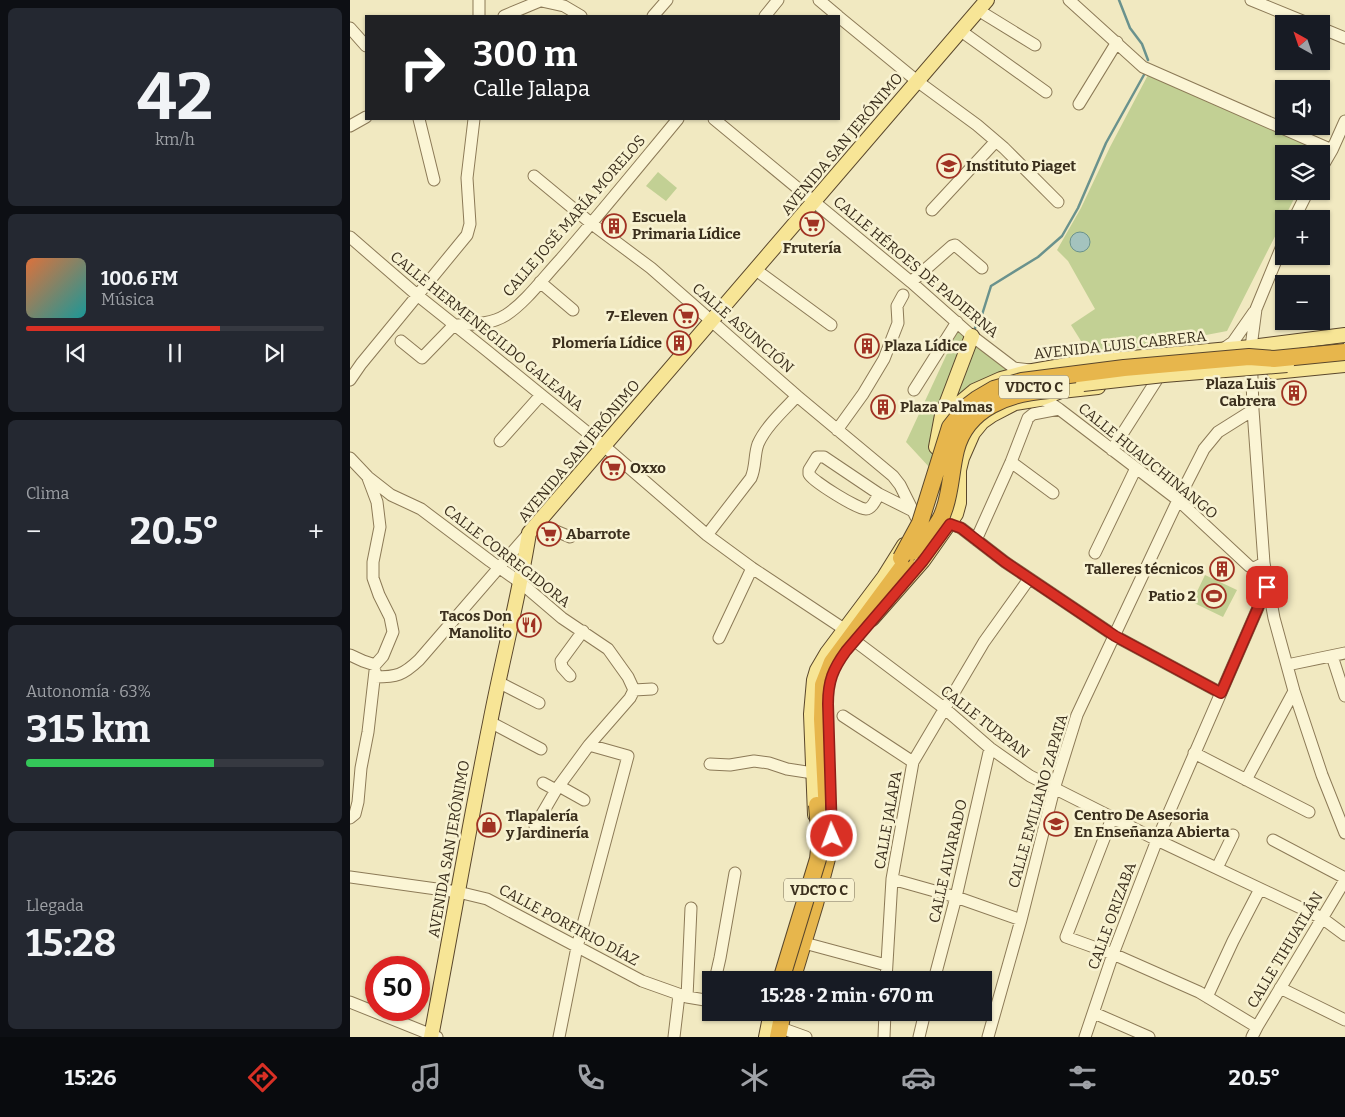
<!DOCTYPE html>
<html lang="es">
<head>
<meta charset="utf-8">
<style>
  :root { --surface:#171b24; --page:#242831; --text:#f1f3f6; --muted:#9ea1a6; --line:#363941; --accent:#d93025 }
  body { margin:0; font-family:Bitter,serif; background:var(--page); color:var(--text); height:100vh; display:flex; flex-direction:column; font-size:19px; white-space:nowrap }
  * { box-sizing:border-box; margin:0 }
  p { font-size:16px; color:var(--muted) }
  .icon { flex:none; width:28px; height:28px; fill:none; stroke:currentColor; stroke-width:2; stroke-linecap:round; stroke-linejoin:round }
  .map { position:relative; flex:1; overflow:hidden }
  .panel { display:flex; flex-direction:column; gap:8px; padding:8px; background:#0d0f14; width:350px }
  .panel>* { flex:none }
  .top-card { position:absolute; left:15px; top:15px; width:475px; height:105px; border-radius:0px; box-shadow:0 1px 4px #0004; background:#202124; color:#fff; overflow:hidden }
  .needle { width:32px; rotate:320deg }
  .buttons { position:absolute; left:925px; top:15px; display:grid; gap:10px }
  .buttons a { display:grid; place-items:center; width:55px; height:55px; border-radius:0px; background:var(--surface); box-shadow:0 1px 4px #0004; font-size:25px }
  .speed { position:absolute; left:15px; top:956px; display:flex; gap:10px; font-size:25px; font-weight:700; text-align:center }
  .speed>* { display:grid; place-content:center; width:65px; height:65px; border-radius:50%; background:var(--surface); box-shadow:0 1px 4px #0004; line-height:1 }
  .speed .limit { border:8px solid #d22; background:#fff; color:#111 }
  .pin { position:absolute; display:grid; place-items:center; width:42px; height:42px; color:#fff; margin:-21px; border-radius:10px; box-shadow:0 2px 8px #0006 }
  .me { position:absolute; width:55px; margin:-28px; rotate:358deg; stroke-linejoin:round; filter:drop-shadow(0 0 4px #0008) }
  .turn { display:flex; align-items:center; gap:18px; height:105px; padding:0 25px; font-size:22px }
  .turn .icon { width:65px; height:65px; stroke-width:2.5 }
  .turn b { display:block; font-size:35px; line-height:42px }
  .big { font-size:38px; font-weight:700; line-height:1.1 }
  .panel .widget { flex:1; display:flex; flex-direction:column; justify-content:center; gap:8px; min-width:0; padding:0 18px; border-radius:8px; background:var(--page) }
  .panel .dial { align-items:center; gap:0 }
  .dial b { font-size:65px; line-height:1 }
  .song { display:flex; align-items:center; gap:15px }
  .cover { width:60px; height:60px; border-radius:8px; background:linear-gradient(135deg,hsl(20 70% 55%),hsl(180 70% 35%)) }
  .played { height:5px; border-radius:2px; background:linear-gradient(90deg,var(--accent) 65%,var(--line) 65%) }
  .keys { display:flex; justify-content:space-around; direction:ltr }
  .heat { display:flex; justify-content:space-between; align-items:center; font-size:28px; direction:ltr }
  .charge { height:8px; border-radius:4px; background:linear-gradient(90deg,#34c759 63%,var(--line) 0) }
  .trip { position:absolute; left:352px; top:971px; width:290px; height:50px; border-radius:0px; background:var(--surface); box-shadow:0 1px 4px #0004; font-weight:700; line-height:50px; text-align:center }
  .dock { display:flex; height:80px; justify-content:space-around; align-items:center; background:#090b0e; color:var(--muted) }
  .dock .icon { width:35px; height:35px }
  .dock .on { color:var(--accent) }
  .dock b { font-size:22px; color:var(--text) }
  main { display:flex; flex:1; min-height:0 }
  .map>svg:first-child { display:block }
  .green { fill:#c2d094 }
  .water { fill:#a4c3be; stroke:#6a928d }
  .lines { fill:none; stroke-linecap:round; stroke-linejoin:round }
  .stream { stroke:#6a928d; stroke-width:2.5 }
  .minor-casing { stroke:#8c7a57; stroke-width:13 }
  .major-casing { stroke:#5a472c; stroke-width:16 }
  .highway-casing { stroke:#5a472c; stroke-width:18 }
  .minor { stroke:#fbf5d5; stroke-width:11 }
  .major { stroke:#f7e596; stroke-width:14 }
  .highway { stroke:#e7b64c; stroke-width:16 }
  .major-bridge-casing { stroke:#5a472c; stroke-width:16; stroke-linecap:butt }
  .highway-bridge-casing { stroke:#5a472c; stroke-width:18; stroke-linecap:butt }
  .major-bridge { stroke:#f7e596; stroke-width:14 }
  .highway-bridge { stroke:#e7b64c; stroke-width:16 }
  .route-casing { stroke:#8d1f18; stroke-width:12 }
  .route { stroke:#d93025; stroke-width:9 }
  .labels { text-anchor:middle; stroke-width:5; stroke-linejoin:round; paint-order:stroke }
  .shield { fill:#f8f2d1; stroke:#746a53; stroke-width:1 }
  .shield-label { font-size:14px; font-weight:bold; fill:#3b2f1d }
  .street-label { font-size:15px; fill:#3b2f1d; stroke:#f8f2d1 }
  .poi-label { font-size:15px; font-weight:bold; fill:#3b2f1d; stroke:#f8f2d1; text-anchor:start }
</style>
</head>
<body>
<main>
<section class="panel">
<div class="widget dial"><b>42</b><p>km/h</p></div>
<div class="widget">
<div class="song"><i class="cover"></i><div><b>100.6 FM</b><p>Música</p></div></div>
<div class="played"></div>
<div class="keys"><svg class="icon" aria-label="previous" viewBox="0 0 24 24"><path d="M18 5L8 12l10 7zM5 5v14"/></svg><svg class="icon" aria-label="pause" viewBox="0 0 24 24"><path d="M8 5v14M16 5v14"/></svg><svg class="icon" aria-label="next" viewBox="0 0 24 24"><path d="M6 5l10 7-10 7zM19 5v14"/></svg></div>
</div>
<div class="widget"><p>Clima</p>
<div class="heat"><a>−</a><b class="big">20.5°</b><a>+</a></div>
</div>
<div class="widget"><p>Autonomía · 63%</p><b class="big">315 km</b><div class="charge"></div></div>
<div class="widget"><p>Llegada</p><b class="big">15:28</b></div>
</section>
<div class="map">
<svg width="995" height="1037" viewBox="0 0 995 1037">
  <rect width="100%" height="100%" fill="#f1e9c1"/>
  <path class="green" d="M799 73 970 149 967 154H934V191H948L877 331 741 357 721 325 745 309 718 261 707 250 731 208 760 147Z
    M308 172 327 188 316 201 296 186Z
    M607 332 620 338 664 369 580 468 556 442Z
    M855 575 887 590 873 617 842 602Z"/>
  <path class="water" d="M720 242a10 10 0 1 1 20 0a10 10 0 1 1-20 0Z"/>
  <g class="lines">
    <path class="stream" d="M769 0 780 28 792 44 798 60
      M625 328 631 318 641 286 688 257 712 236 728 208 756 143 795 73"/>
    <g class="minor-casing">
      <path id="minor" d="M129 0V16
        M187 0 214 6 231 16
        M469 0 488 16
        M719 0 793 67 982 150
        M901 0 960 24
        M628 10 685 45
        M154 16 190 1
        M303 16 317 0
        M415 16 428 0
        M489 17 567 81 627 125 654 148 708 202
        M0 28 16 46
        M971 28 995 38
        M611 31 696 92
        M729 104 767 42
        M69 119 84 180
        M364 119 561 282 622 336 664 368 680 370
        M0 126 16 117
        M971 169 982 150 995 121
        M184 176 242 224 301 268 447 396 543 476 550 485 566 517
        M582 210 646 141
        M944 219 958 191
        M0 237 67 295 136 350 254 446 357 535 402 568 494 629
        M934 241 906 309 901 347 903 410 914 563 924 618 944 691 972 775 995 833
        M406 270 481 325
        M190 282 223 310
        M561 282 602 246 605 245 632 268
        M104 325C122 324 140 325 156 315 176 302 194 277 210 260 250 214 289 166 328 119
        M51 341 72 358 104 325
        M873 349 883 342 904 312
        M0 380 11 364 117 235 120 224 117 178 124 119
        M564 390 607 322
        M690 399 699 402 709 409 828 500 899 566 904 568 914 563
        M487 430 513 394 534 359 548 323 547 306 553 295
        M150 441 191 395
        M762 450 806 381
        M0 458 18 477 41 495 71 509 140 561 171 583 212 618 258 649 278 677 284 690
        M661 462 703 493
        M18 478 27 502 30 527 23 562V578L29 595 40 617 43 632 33 656 25 665
        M529 494C526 499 522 509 516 509 509 510 462 481 459 474 459 473 459 471 459 470L467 457H474L529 494 563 511
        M187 523 220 537
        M600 524 611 528 655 562 765 636 871 693
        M357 535 401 478C406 467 404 455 408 444 416 426 434 410 447 396
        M626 540 661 462 678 418 683 414 709 409
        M745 553 786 468
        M369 638 402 568
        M505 641 594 708 640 748 680 776 807 840 972 918 995 935
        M0 655 13 661 25 665
        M982 656 995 696
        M937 665 995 653
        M220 676 212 667 211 661 233 631
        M25 677C47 677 53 675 69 660L179 533
        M148 682 189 703
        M284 690 302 689
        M493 716 563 762
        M140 722 191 749
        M844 753 959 812
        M360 764 380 765 404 761 419 763 437 769 463 773
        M896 780 944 691
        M193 783 206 790
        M209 786 234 800
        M0 818 5 814 8 802 11 768 18 732 25 671
        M762 818 716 937 763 954 849 992 907 1027
        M185 826 206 790 239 745 280 698 284 690
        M923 840 995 878
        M867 868 883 835
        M0 877 108 892 137 899 292 981 337 997 361 1001
        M542 879 606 897 671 920
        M458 944 536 965
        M365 980 370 958 385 873
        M536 980 542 879 563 762 634 642 679 579
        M584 980 606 897 640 748
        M930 988 995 1020
        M337 997 341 908
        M857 997 883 941 910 889
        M0 1002 87 1037
        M744 1013 799 1037
        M431 1028 456 1037
        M209 1037 227 947 278 756 239 745
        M324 1037 329 995
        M534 1037 535 1012
        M569 1037 575 1012
        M638 1037 671 920 704 789 727 715 828 500 854 449 868 432 903 410
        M735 1037 763 954 807 840 917 587
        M902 1037 907 1027 995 880"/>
    </g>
    <g class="major-casing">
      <path id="major" d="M924 372 995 365
        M593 428 605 407 624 391 651 379 677 372 728 363 901 347 995 335
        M586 447 592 415 622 336
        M522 619 573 561 606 514 609 503V470L612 458 623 433 632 422 642 415 665 403 690 399 711 391 748 387
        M465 815 461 714 464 680 467 670 477 653 534 577 554 545
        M81 1037C101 932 119 827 140 723 152 660 169 597 179 533L637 0
        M416 1037 421 1012"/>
    </g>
    <g class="highway-casing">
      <path id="highway" d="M442 980 465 904 479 851 472 719 473 685 482 662 556 562
        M428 1037 433 1012"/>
    </g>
    <use href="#minor" class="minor"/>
    <use href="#major" class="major"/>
    <use href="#highway" class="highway"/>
    <g class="major-bridge-casing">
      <path id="major-bridge" d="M733 384 814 375 937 365"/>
    </g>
    <g class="highway-bridge-casing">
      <path id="highway-bridge" d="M562 552C574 540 589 527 594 510 601 491 601 470 606 450 617 407 660 393 699 390
        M551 558 570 523 600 427 615 408 627 399 644 389 672 381 774 368 899 357 924 359 995 352
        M431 980 468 859 470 841 467 805"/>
    </g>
    <use href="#major-bridge" class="major-bridge"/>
    <use href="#highway-bridge" class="highway-bridge"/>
  </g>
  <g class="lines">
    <g class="route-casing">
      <path id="route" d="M482 836 478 704C478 681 483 669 496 651L573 561 600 524 611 528 655 562 765 636 871 693 917 587"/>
    </g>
    <use href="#route" class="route"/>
  </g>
  <defs>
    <g id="school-ring" transform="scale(1.25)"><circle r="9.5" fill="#f8f2d1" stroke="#a03223" stroke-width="1.5"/><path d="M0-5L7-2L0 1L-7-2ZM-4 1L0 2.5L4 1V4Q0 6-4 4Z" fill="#a03223"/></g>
    <g id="supermarket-ring" transform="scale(1.25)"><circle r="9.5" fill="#f8f2d1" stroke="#a03223" stroke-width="1.5"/><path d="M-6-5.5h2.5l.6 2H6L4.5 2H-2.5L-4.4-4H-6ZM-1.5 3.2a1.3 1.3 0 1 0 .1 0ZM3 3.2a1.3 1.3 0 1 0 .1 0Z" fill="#a03223"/></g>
    <g id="building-ring" transform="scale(1.25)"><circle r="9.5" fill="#f8f2d1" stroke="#a03223" stroke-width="1.5"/><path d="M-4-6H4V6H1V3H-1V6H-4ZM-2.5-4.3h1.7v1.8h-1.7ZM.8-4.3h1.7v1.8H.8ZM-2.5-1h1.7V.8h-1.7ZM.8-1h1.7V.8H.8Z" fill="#a03223"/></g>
    <g id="stadium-ring" transform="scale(1.25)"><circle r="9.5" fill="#f8f2d1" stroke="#a03223" stroke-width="1.5"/><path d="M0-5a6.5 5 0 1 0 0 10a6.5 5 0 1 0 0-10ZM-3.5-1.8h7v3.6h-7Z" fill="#a03223"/></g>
    <g id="restaurant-ring" transform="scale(1.25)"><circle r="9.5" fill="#f8f2d1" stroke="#a03223" stroke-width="1.5"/><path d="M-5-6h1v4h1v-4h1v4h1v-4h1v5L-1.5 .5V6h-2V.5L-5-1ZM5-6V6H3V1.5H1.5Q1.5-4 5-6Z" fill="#a03223"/></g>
    <g id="shop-ring" transform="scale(1.25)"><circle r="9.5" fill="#f8f2d1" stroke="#a03223" stroke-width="1.5"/><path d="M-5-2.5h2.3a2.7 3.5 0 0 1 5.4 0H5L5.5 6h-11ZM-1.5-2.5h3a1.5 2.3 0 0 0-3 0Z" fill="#a03223"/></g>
  </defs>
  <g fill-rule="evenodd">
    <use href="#school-ring" x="599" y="166"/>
    <use href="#supermarket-ring" x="462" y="224"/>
    <use href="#building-ring" x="264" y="226"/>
    <use href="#supermarket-ring" x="336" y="316"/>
    <use href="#building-ring" x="329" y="343"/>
    <use href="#building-ring" x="517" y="346"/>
    <use href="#building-ring" x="944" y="393"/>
    <use href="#building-ring" x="533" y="407"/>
    <use href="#supermarket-ring" x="263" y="468"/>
    <use href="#supermarket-ring" x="199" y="534"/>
    <use href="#building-ring" x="872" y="569"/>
    <use href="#stadium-ring" x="864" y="596"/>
    <use href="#restaurant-ring" x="179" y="625"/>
    <use href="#school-ring" x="706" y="824"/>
    <use href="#shop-ring" x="139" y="825"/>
  </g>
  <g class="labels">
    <g class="shield">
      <rect x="649" y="375.5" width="70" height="23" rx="4"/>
      <rect x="434" y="878.5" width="70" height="23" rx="4"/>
    </g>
    <g class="shield-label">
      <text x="684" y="392">VDCTO C</text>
      <text x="469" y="895">VDCTO C</text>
    </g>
    <g class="street-label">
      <text transform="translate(492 144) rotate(-50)" y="5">AVENIDA SAN JERÓNIMO</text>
      <text transform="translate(224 216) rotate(-49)" y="5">CALLE JOSÉ MARÍA MORELOS</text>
      <text transform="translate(566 267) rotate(40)" y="5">CALLE HÉROES DE PADIERNA</text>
      <text transform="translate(393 328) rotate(41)" y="5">CALLE ASUNCIÓN</text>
      <text transform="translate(137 331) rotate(39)" y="5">CALLE HERMENEGILDO GALEANA</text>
      <text transform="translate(770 345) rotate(-6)" y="5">AVENIDA LUIS CABRERA</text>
      <text transform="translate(229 451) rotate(-50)" y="5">AVENIDA SAN JERÓNIMO</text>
      <text transform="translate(798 461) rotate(39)" y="5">CALLE HUAUCHINANGO</text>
      <text transform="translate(157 556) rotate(38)" y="5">CALLE CORREGIDORA</text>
      <text transform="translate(635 722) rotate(38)" y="5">CALLE TUXPAN</text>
      <text transform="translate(688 801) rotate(-74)" y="5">CALLE EMILIANO ZAPATA</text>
      <text transform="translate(538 820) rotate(-80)" y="5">CALLE JALAPA</text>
      <text transform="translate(99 849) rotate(-80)" y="5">AVENIDA SAN JERÓNIMO</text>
      <text transform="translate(598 861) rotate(-77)" y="5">CALLE ALVARADO</text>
      <text transform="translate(762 916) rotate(-70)" y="5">CALLE ORIZABA</text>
      <text transform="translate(219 925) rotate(28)" y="5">CALLE PORFIRIO DÍAZ</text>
      <text transform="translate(935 950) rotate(-59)" y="5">CALLE TIHUATLÁN</text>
    </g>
    <g class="poi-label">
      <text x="616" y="171">Instituto Piaget</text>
      <text x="282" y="222">Escuela<tspan x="282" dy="17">Primaria Lídice</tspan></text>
      <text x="462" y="253" text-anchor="middle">Frutería</text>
      <text x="318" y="321" text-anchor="end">7-Eleven</text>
      <text x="312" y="348" text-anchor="end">Plomería Lídice</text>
      <text x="534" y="351">Plaza Lídice</text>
      <text x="926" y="389" text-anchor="end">Plaza Luis<tspan x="926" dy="17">Cabrera</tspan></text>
      <text x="550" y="412">Plaza Palmas</text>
      <text x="280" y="473">Oxxo</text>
      <text x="216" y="539">Abarrote</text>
      <text x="854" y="574" text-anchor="end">Talleres técnicos</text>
      <text x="846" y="601" text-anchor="end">Patio 2</text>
      <text x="162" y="621" text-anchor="end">Tacos Don<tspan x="162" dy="17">Manolito</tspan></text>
      <text x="724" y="820">Centro De Asesoria<tspan x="724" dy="17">En Enseñanza Abierta</tspan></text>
      <text x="156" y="821">Tlapalería<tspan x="156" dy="17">y Jardinería</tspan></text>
    </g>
  </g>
</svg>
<div class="buttons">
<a><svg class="needle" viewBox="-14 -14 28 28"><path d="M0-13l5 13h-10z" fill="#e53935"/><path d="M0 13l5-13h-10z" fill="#9ea1a6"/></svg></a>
<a><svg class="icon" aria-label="sound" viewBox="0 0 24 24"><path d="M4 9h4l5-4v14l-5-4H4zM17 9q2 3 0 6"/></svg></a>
<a><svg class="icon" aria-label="layers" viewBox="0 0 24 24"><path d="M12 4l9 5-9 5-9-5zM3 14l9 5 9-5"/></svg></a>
<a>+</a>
<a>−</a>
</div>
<div class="speed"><div class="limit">50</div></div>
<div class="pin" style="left:917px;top:587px;background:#d93025"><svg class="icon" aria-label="arrive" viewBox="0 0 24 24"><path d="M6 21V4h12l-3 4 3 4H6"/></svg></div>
<svg class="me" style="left:482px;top:836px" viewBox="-20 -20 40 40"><circle r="17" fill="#d93025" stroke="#fff" stroke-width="3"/><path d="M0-11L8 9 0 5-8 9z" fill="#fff"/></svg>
<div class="trip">15:28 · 2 min · 670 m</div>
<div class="top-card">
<div class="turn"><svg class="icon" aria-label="right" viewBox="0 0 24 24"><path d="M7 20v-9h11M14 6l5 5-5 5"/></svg><div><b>300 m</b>Calle Jalapa</div></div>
</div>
</div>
</main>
<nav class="dock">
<b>15:26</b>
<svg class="icon on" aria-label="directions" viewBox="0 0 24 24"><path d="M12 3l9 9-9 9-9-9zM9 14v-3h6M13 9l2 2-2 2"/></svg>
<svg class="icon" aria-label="music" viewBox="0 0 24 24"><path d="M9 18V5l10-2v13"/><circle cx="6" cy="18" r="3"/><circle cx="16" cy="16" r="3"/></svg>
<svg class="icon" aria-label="phone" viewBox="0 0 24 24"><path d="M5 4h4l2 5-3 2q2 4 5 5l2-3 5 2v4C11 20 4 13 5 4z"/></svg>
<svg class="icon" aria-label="climate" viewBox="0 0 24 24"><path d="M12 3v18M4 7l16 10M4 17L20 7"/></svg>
<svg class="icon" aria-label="car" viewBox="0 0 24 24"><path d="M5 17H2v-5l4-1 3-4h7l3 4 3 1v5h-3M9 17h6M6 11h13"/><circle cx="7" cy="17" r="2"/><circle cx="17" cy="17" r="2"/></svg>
<svg class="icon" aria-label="filters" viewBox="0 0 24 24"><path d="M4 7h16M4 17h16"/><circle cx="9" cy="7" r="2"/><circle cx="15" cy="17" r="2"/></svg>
<b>20.5°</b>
</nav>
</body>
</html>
